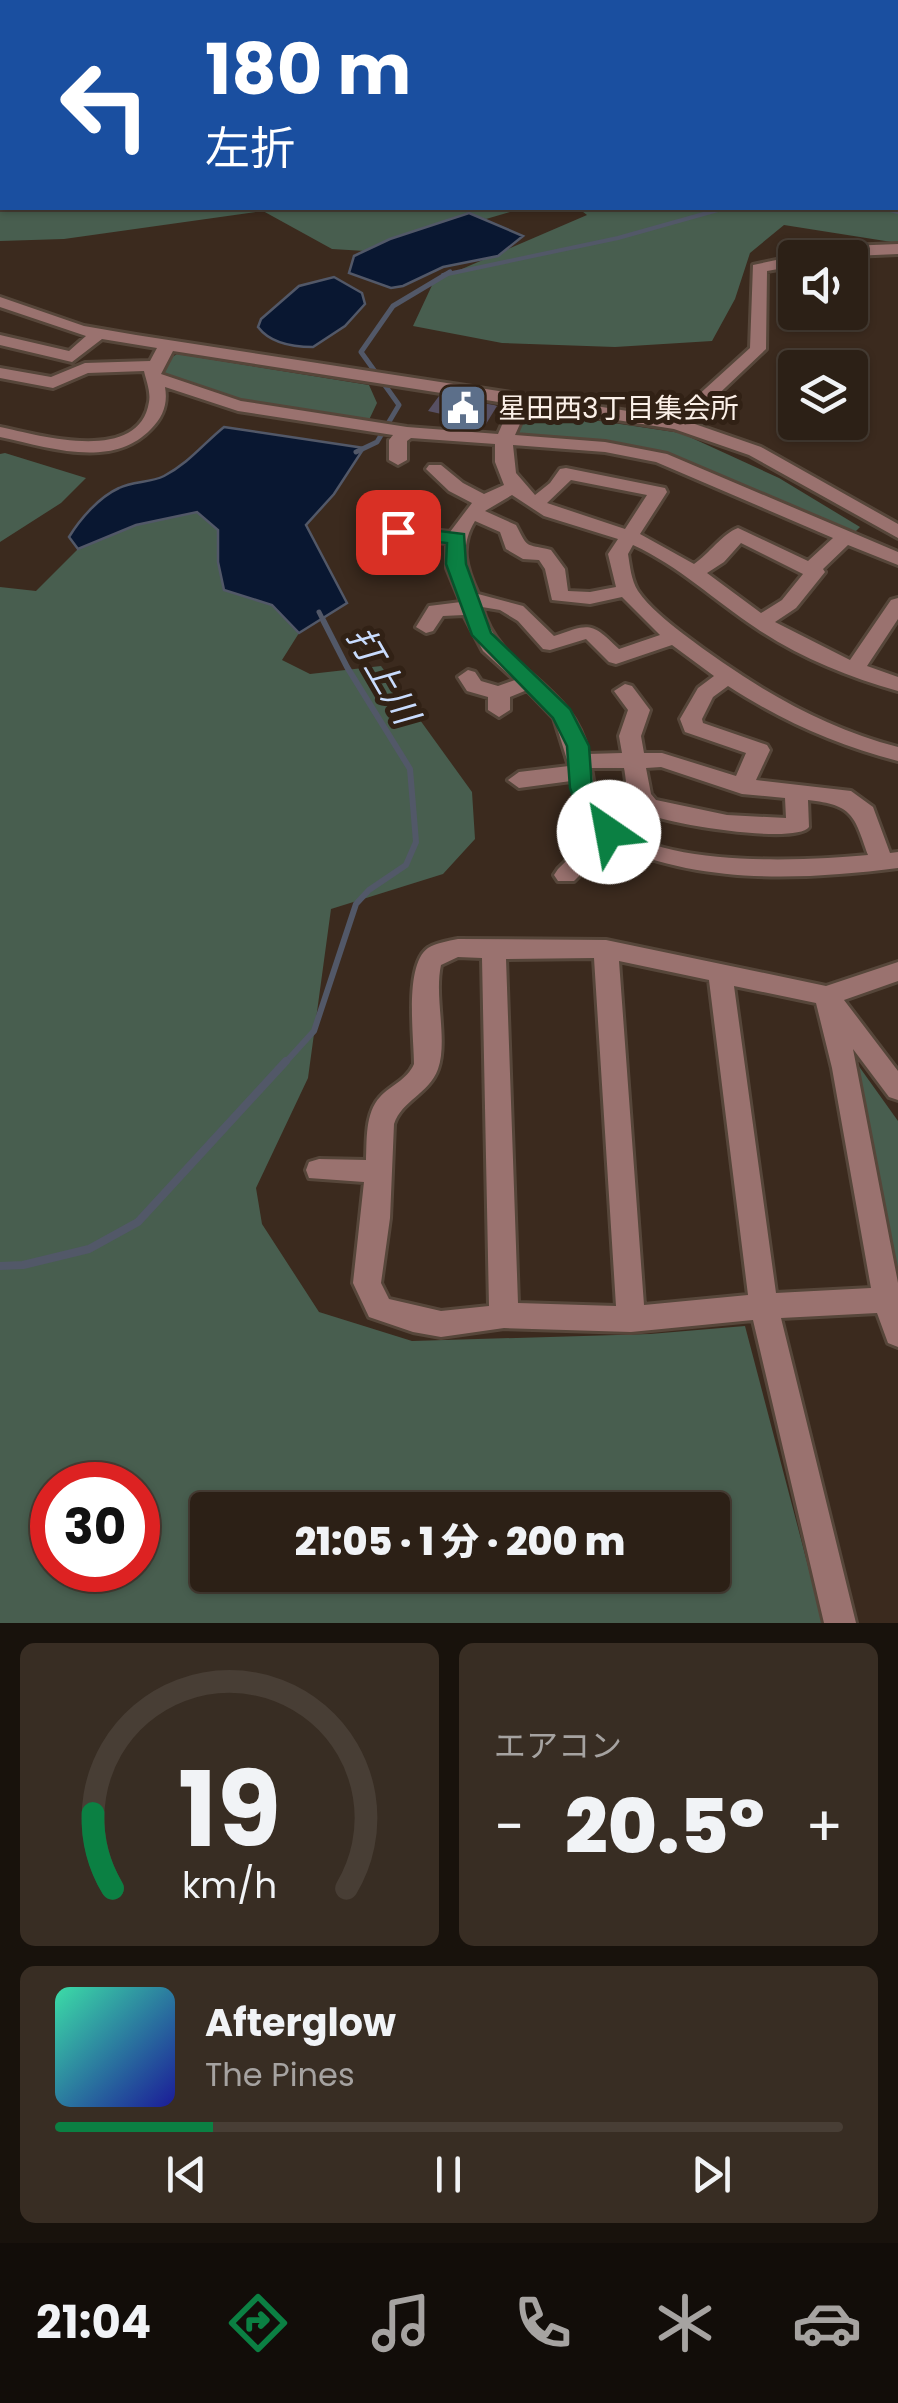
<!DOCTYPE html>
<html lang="ja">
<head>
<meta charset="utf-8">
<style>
  :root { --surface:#2c2016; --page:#382d23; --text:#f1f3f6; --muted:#a6a3a1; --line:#483e35; --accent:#0b8043 }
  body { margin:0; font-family:Poppins,"Noto Sans JP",sans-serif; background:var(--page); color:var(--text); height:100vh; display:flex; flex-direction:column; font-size:38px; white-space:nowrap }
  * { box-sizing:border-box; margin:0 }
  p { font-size:32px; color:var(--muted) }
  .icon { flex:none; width:55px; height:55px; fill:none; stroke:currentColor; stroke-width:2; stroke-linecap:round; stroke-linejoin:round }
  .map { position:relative; height:1623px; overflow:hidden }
  .panel { display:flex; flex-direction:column; gap:20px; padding:20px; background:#18120c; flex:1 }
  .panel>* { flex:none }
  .hud { position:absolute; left:0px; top:0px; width:900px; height:210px; box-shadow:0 2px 8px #0004,0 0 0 2px var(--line); background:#1a4fa0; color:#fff; overflow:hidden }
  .fabs { position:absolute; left:778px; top:240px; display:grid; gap:20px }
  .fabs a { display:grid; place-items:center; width:90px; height:90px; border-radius:10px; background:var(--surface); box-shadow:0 2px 8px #0004,0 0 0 2px var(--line); font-size:50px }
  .speed { position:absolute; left:30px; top:1462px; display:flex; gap:20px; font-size:50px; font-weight:700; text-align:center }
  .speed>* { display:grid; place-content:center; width:130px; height:130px; border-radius:50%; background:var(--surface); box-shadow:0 2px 8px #0004,0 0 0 2px var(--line); line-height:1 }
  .speed .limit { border:15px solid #d22; background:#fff; color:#111 }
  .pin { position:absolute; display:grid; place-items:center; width:85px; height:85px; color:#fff; margin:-42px; border-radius:20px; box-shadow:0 5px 15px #0006 }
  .me { position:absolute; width:110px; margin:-55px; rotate:327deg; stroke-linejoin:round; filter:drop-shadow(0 0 8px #0008) }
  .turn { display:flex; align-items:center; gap:35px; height:210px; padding:0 40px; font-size:45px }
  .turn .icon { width:130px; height:130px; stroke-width:2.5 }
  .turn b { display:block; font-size:70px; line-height:85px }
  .big { font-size:75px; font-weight:800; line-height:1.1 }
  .panel .widget { flex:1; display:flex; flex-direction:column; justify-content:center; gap:15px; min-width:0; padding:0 35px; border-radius:15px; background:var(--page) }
  .panel .dial { align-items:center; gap:0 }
  .dial svg { height:260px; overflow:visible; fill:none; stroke:var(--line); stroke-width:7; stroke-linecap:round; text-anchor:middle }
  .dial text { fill:var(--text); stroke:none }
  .song { display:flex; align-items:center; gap:30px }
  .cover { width:120px; height:120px; border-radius:15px; background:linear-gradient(135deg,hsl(160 70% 55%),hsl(240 70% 35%)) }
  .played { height:10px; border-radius:5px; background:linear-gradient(90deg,var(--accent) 20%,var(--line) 20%) }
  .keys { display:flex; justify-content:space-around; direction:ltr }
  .heat { display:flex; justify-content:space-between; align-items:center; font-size:55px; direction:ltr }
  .panel .tiles { flex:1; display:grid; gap:20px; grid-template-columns:1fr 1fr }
  .widget:last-child { grid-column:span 2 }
  .trip { position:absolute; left:190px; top:1492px; width:540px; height:100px; border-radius:10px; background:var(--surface); box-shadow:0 2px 8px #0004,0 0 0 2px var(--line); font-weight:800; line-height:100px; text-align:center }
  .dock { display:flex; height:160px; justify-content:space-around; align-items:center; background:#120d09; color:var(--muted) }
  .dock .icon { width:70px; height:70px }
  .dock .on { color:var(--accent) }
  .dock b { font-size:45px; color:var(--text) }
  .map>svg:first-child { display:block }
  .green { fill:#485e4f; fill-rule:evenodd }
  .water { fill:#091731; stroke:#525868; stroke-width:2.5 }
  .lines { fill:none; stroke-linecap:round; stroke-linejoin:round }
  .stream-far3 { stroke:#525868; stroke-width:4 }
  .stream-far2 { stroke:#525868; stroke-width:5 }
  .stream-far1 { stroke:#525868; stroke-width:6 }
  .stream { stroke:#525868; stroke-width:8 }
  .building { fill:#575063 }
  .minor-casing { stroke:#56463a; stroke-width:6 }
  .minor { fill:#9a726f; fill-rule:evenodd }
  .route { fill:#0b8043; stroke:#07532c; stroke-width:2.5 }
  .labels { text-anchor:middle; stroke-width:10; stroke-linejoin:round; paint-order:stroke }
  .far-poi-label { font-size:28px; fill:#fbf0e8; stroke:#312115; text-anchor:start }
  .water-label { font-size:35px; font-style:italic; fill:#c9dcfe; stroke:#312115 }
</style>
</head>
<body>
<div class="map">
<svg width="898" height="1623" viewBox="0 0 898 1623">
  <rect width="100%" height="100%" fill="#3b2a1e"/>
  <path class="green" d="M0 169 2 208H505L510 212 486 219 468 213 365 251 332 249 263 211 64 239 0 241Z
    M898 185V243L784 225 750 253 735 299 712 341 615 347 502 343 413 326 434 281 587 215 578 208H898Z
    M177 354 369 385 377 403 368 422 239 404 163 379V363Z
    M525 410 681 433 779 478 860 527 852 535 687 463 515 437Z
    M5 453 86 478 61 503 0 542V454Z
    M197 512 218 530V562L224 590 272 605 299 633 282 660 310 674 381 666 472 792 475 839 443 874 331 909 308 1078 256 1188 262 1224 319 1312 412 1341 650 1334 745 1326 823 1623H0V587L36 591 78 549 136 525ZM52 1485H138V1570H52ZM208 1510H712V1575H208Z
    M853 1058 898 1121V1280H896Z"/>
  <path class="water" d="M469 213 523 236 498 256 443 267 403 286 391 288 349 273 354 256 390 239Z
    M334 277 362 293 365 304 345 326 313 347C294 347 270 343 258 327L261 319 299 286Z
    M224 427 364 448 334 494 306 525 347 603 299 633 272 605 224 590 218 562V530L197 512 136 525 78 549 69 537C80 519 99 497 119 488 133 481 150 483 164 476 189 463 203 444 224 427Z"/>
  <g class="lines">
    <path class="stream-far3" d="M882 208 898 212
      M443 275 618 238 725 208"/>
    <path class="stream-far2" d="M356 452 377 442 399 405 361 352 393 306 450 272
      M319 612 324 622"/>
    <path class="stream-far1" d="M284 1064 314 1031 356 904 369 890 406 865 416 842 410 769 347 667 323 620"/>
    <path class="stream" d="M0 1266 23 1265 89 1249 138 1222 286 1061"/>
  </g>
  <path class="building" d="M439 396 494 405 497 406 486 424 428 411Z"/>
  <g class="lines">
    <g class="minor-casing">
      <path id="minor" d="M56 0H72L73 2H57Z
        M0 48 2 49V57L0 56Z
        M0 133H2V141H0Z
        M0 157H2V165H0Z
        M898 244V254L807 258 848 246Z
        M795 256 800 258H795V266L767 271 766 349 689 422 761 447 898 524V538L749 455 674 429 528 406 515 435 605 442 667 454 898 552V565L848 545 823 569 825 572 796 608 775 622 850 660 891 600 898 598V619L867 666 898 677V691C848 677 799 657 756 628 715 601 679 566 633 545L628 554C630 566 631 580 638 591 649 607 667 621 682 633 748 683 817 726 898 747V761C836 745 782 721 728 686L713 697 702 719 703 723 767 745 770 750 756 780 851 791 873 807 890 853 898 852V868C803 880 701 885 611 844L574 881H558L554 875 558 869 595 833 580 811 571 781 519 788 508 780 519 772 569 766 554 718 527 690 510 697V710L499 717 488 710V697L467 691 458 677 468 670 475 672 481 681 498 686 515 680 483 651 464 615 443 616 433 631 426 633 416 627 429 606 461 602 447 568V543L369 535 359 529 369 523 450 532 472 503 449 491 426 469 429 465H441L463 483 484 494 504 485 495 462V444L411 438 407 441V460L398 465 389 460V440L393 435 238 411 165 387C168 404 163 417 151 429 112 470 48 447 0 437V427C38 435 139 465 149 402 151 392 146 380 144 371L88 373 53 388 0 378V368L51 377 85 363 150 361 157 348 102 339 72 362 0 345V335L69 351 86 336 0 307V297L84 326 136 335 673 418 750 348 753 265ZM173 351 511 404 498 434 407 427 241 401 161 374ZM513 445 605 452 656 462 833 538 808 561 738 528C722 534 709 554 694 564L640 534 667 492 665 488 566 468 560 469 550 483 535 495 516 473ZM571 480 647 495 625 529 547 503ZM512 495 544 516 618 539 608 554 616 587 590 592 568 591 565 569 551 550C524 543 529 550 516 525L485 511ZM475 521 500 532 506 549 523 559 539 560 545 569 552 600 590 604 622 597 660 635 619 649C591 622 591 623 554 636L523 606 478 594C466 568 459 547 475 521ZM741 543 803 574 782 600 761 613 707 573 724 562ZM482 607 500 610 518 621 543 649 550 650 586 639 609 662 616 664 672 645 714 676 698 688 680 719 685 732 746 753 736 776 662 753H644L641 736 650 710 632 686 625 684 614 691 628 710 619 736 622 753 588 754C574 683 498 671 482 607ZM661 767 742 794 785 798 786 818 727 815 656 800 651 794 646 768ZM591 768H624C627 783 626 802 640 811 662 824 796 845 809 827L808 800C853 805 854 815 868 855 805 861 654 869 608 819 596 806 594 785 591 768Z
        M458 939 606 940 826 986 898 962V981L844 1000 898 1071V1100L889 1097 853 1049 898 1283V1347L888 1343 877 1313 781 1318 856 1623H824L753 1320 631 1332 504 1328 441 1337 413 1332 369 1317 353 1283 364 1182 309 1178 306 1170 309 1162 319 1159 366 1160C367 1140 365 1113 380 1097 391 1085 407 1080 414 1064 414 1037 404 965 428 948 436 943 448 941 458 939ZM458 957 482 958 489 1306 441 1311 389 1299 381 1283 390 1218 394 1124C402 1100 429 1094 438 1069 448 1040 434 997 441 965ZM594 958 616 1306 518 1303 506 959ZM619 961 709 980 748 1295 644 1305ZM734 986 816 1003 832 1068 871 1288 776 1293Z"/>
    </g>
    <use href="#minor" class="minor"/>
  </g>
  <path class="route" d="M398 526 464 534 466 564 491 633 570 709 589 746 592 788 600 808 621 832 617 838H601L578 811 570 788 567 746 553 718 472 635 446 564 447 543 391 536 389 532Z"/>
  <defs>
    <g id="civic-square" transform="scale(2.5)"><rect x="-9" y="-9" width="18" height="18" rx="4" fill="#5c6f8a" stroke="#312115"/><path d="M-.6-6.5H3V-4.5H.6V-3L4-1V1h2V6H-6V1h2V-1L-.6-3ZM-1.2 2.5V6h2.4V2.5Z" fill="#fff"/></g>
  </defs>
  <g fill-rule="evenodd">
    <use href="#civic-square" x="463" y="408"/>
  </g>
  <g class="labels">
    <g class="far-poi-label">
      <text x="498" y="418">星田西3丁目集会所</text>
    </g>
    <g class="water-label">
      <text transform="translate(383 675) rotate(60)" y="12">打上川</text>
    </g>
  </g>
</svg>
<div class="fabs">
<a><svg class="icon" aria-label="sound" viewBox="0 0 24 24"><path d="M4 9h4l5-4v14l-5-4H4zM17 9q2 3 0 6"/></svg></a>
<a><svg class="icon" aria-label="layers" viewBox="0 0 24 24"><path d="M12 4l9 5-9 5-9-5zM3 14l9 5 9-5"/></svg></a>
</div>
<div class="speed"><div class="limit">30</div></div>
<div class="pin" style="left:398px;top:532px;background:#d93025"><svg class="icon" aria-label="arrive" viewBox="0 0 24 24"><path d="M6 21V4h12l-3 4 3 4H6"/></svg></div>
<svg class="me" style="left:609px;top:832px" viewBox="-20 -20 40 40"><circle r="19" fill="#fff"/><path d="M0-13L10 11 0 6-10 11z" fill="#0b8043"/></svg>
<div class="trip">21:05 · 1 分 · 200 m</div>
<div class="hud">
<div class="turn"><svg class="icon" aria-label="left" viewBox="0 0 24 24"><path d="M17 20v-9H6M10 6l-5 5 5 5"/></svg><div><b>180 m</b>左折</div></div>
</div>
</div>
<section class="panel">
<div class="tiles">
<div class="widget dial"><svg viewBox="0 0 100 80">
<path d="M14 69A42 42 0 1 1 86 69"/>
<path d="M14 69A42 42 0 0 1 8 46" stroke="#0b8043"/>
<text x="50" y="56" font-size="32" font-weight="700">19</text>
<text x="50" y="72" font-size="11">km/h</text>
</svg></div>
<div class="widget"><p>エアコン</p>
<div class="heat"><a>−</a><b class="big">20.5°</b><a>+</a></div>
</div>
<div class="widget">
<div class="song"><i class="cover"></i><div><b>Afterglow</b><p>The Pines</p></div></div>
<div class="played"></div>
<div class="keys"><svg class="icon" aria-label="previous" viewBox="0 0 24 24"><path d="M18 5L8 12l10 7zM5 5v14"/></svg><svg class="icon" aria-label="pause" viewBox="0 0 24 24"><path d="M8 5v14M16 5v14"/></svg><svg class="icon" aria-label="next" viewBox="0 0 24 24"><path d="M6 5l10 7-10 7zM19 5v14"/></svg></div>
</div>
</div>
</section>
<nav class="dock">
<b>21:04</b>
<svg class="icon on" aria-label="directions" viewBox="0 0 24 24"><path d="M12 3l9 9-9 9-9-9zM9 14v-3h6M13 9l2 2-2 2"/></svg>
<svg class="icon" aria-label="music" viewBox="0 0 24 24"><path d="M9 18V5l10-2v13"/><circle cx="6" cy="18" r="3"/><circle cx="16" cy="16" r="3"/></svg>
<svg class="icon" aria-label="phone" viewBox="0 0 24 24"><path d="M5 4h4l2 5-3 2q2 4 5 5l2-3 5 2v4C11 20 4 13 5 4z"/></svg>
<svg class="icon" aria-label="climate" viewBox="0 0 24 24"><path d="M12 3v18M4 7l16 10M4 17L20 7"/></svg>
<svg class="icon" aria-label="car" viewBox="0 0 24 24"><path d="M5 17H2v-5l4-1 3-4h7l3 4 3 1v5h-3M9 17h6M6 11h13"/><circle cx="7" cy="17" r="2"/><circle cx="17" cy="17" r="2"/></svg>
</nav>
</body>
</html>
